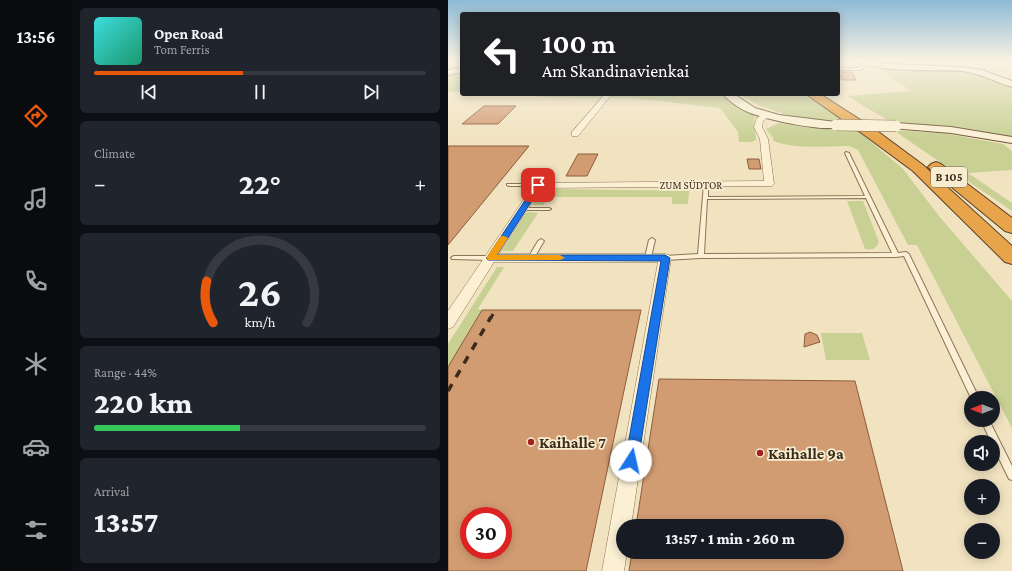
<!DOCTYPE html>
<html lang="en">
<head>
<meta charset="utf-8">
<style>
  :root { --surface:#171b24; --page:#20242c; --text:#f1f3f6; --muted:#9ea1a6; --line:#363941; --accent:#ea580c }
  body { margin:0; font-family:"Crimson Pro",serif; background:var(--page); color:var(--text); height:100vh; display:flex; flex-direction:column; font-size:15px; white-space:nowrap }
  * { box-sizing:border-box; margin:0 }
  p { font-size:13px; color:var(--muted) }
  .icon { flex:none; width:22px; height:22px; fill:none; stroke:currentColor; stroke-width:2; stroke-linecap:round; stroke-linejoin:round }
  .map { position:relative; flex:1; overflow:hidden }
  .panel { display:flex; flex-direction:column; gap:8px; padding:8px; background:#0d0f14; width:376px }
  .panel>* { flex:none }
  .guide { position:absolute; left:12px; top:12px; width:380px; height:84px; border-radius:4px; box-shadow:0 2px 10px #0003; background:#202124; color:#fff; overflow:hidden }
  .needle { width:26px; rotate:270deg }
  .buttons { position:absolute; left:516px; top:391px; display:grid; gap:8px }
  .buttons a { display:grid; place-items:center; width:36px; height:36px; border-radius:50%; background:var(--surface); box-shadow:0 2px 10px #0003; font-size:20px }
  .speed { position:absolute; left:12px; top:507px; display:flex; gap:8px; font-size:20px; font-weight:700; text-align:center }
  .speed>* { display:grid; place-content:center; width:52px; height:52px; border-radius:50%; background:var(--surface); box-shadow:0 2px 10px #0003; line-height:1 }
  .speed .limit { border:6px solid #d22; background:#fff; color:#111 }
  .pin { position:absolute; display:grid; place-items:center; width:34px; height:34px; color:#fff; margin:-17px; border-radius:8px; box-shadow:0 2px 6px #0006 }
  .me { position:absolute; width:44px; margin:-22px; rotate:10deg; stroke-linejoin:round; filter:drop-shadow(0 0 3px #0008) }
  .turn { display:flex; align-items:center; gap:14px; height:84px; padding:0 16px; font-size:18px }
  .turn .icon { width:52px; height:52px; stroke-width:2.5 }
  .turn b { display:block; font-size:28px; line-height:34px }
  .big { font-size:30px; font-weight:800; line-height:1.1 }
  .panel .widget { flex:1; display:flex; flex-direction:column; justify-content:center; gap:6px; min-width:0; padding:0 14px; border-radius:6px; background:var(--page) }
  .panel .dial { align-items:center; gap:0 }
  .dial svg { height:104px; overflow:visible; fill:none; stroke:var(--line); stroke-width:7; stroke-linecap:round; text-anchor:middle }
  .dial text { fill:var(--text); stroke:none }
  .song { display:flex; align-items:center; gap:12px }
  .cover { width:48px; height:48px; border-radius:6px; background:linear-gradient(135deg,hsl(180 70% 55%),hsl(160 70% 35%)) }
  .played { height:4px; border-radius:2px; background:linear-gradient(90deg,var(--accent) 45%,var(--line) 45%) }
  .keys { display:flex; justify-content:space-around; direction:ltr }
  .heat { display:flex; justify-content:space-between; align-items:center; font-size:22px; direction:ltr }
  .charge { height:6px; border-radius:3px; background:linear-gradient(90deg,#34c759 44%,var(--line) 0) }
  .trip { position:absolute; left:168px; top:519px; width:228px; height:40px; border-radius:20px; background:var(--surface); box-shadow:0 2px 10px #0003; font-weight:800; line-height:40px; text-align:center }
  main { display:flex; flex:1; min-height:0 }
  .tabs { display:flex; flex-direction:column; width:72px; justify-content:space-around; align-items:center; background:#090b0e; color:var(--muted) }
  .tabs .icon { width:28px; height:28px }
  .tabs .active { color:var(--accent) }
  .tabs b { font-size:18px; color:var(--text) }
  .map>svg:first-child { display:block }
  .green { fill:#c8d094 }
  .building { fill:#d29c73; stroke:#8d5c3b; fill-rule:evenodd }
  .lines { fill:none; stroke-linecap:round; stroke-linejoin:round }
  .lane-casing { stroke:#8c7457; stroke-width:2 }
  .street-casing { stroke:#8c7457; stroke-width:1 }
  .secondary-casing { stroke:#6e553a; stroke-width:2 }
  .highway-casing { stroke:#59412b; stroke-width:2 }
  .lane { fill:#fbf0d4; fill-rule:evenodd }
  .street { fill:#fbf0d4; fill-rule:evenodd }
  .secondary { fill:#fbf0d4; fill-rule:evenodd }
  .highway { fill:#e7a44a; fill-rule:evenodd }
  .rail-far1 { stroke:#3a2b1c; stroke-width:3; stroke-dasharray:6 6; stroke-linecap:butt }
  .rail { stroke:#3a2b1c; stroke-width:3.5; stroke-dasharray:8 8; stroke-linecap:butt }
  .secondary-bridge-casing { stroke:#6e553a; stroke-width:12; stroke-linecap:butt }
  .secondary-bridge { stroke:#fbf0d4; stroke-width:11 }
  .route { fill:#1a73e8; stroke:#114b97 }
  .slow { fill:#f59e0b }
  .poi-dot { fill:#a02322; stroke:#f8edd1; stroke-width:1.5 }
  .labels { text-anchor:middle; stroke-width:3.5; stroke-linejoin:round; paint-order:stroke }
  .far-street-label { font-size:11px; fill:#3a2b1c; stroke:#f8edd1 }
  .shield { fill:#f8edd1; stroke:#736552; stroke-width:1 }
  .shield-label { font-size:12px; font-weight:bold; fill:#3a2b1c }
  .near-poi-label { font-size:16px; font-weight:bold; fill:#3a2b1c; stroke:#f8edd1; text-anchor:start }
</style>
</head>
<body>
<main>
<nav class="tabs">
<b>13:56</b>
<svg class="icon active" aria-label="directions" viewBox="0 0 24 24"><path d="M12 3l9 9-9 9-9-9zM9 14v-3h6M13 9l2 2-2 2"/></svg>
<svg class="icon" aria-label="music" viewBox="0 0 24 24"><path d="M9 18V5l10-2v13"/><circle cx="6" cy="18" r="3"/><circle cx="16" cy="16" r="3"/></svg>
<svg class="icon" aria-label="phone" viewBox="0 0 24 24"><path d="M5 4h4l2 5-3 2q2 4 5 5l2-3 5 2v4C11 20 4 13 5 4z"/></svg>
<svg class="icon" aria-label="climate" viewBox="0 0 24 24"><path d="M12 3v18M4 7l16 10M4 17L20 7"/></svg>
<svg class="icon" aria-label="car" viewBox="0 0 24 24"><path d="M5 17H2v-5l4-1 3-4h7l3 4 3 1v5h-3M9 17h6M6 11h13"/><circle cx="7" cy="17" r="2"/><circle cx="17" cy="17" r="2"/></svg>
<svg class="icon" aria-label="filters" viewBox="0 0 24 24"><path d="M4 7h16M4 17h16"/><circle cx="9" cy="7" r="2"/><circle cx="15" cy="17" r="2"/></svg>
</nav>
<section class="panel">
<div class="widget">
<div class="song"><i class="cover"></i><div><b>Open Road</b><p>Tom Ferris</p></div></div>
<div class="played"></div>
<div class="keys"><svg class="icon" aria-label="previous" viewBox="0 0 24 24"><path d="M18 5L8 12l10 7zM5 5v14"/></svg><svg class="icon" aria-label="pause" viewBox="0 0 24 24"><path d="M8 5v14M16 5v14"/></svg><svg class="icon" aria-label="next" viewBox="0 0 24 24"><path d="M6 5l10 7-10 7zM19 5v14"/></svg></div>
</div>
<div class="widget"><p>Climate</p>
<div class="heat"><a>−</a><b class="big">22°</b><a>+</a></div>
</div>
<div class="widget dial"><svg viewBox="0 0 100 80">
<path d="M14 69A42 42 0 1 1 86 69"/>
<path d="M14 69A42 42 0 0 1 9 37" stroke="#ea580c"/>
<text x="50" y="56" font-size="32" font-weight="700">26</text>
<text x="50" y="72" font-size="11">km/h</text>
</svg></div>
<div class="widget"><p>Range · 44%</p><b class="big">220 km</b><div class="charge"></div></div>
<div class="widget"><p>Arrival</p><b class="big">13:57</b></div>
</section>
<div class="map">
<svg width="564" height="571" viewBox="0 0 564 571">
  <rect width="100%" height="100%" fill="#f1e3c0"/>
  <path class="green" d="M433 67 514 71 564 87V138L490 126 443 122 399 96 463 91 433 70Z
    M14 71V92H0V75Z
    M82 94H156L153 98 91 97Z
    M164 94H276L307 117C305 125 308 132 308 140L303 142H291L290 132 272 108 184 98H161Z
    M291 94H355L398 121 377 122 340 117 339 115 310 105Z
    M331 123 363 128 409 130 455 169 491 216 564 301V428L469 245H460L410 150 401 146C378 146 345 150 324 140L326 139 318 129Z
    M445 130 494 133 555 144 564 151V170L520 173 564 203V211Z
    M109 189 241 191 240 204H224V197H100L95 205H84C90 195 97 191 109 189Z
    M399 201H415L431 242C428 249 424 250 417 249Z
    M81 212 90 213 65 251H54L78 213Z
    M49 267H56L30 309 34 310 0 367V344Z
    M373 333H414L422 360H378Z"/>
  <path class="building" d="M391 72H404L408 80H394Z
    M36 106H68L50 124H14Z
    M0 146H81L0 245Z
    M130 154H150L139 176H118Z
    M299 159H311L313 169H301Z
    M34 310H193L138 571H0V367ZM21 516H55V550H21Z
    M362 332 369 335 372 342 356 347 357 334Z
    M211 379 407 381 455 571H181L184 552H389V526H188Z"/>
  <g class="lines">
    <g class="lane-casing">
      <path id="lane" d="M419 61 421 62 413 70H390V68H411Z
        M398 152 401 153 450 253 458 252 461 254 531 398H523L456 256 448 257 253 258 217 260 214 258 217 256 250 254 256 184H260V197L417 196 397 153ZM418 198 444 253 256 254 259 199Z
        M59 184H90L92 185 90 186H61L59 185Z
        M73 208H101L103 209 101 210H73Z
        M204 238 207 240 203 257 200 259 197 257 201 240Z
        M93 239 96 241 86 258 85 259H81L80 258 90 241Z
        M6 256H43L46 258 43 260 4 259 3 258 4 257Z
        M533 420H541L564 466V480L561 479 545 446V442H543Z"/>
    </g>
    <g class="street-casing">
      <path id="street" d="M157 94H164L130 136H124V132Z
        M316 113H322L323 115 315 121 314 127 320 139 326 184 324 186 93 188 51 254H217L221 255 223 258 183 526H175V552H179L176 571H154L210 262H46L5 327 0 329V311L87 183 316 181 312 139 306 127 309 118Z"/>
    </g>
    <g class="secondary-casing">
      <path id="secondary" d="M411 60H421L438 64 514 67 534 70 564 81V87C547 82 532 73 514 71 492 69 426 74 411 60Z
        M14 67V72L0 75V70Z
        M275 94H286L307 108 331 115 388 122 393 125C385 135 313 118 300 112 291 108 282 102 275 94Z
        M448 123 503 127 564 137V143L503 133 444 128 443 126Z"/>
    </g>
    <g class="highway-casing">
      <path id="highway" d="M358 94H372L425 128 475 165 564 246V264L557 262 465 171 415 134Z
        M488 162 493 164 564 218V233L557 231 483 170 480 167 483 164Z"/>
    </g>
    <use href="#lane" class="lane"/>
    <use href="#street" class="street"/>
    <use href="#secondary" class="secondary"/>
    <use href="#highway" class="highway"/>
    <path class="rail-far1" d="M43 318 45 314"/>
    <path class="rail" d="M0 391 43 317"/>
    <g class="secondary-bridge-casing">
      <path id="secondary-bridge" d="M388 125 448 126"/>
    </g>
    <use href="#secondary-bridge" class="secondary-bridge"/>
  </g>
  <linearGradient id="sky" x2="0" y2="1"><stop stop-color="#8dbad6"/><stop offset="0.43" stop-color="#f9f2e3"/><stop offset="1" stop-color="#f9f2e3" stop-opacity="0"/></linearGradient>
  <rect width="564" height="140" fill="url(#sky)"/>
  <path class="route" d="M88 184 94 185 49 255H217L222 258 190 461 188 466 183 468 179 466 177 461 213 261 40 260 38 258 40 256Z"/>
  <path class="slow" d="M53 236H56L60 238 49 255H112L117 258 112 260H40L38 258Z"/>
  <g class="poi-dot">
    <circle cx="83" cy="442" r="4"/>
    <circle cx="312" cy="453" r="4"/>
  </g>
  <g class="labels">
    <g class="far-street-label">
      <text x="243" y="189">ZUM SÜDTOR</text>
    </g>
    <rect class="shield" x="483" y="167" width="36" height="20" rx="3"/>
    <g class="shield-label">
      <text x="501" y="181">B 105</text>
    </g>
    <g class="near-poi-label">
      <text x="91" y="448">Kaihalle 7</text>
      <text x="320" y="459">Kaihalle 9a</text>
    </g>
  </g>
</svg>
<div class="buttons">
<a><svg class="needle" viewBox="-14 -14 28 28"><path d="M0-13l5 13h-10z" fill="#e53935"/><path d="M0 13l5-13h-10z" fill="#9ea1a6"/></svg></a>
<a><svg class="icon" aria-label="sound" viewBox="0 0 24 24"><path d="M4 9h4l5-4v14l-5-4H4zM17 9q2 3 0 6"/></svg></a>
<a>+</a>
<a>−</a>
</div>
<div class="speed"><div class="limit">30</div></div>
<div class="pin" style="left:90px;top:185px;background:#d93025"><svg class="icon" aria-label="arrive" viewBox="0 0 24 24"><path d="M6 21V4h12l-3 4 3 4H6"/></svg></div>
<svg class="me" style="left:183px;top:461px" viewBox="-20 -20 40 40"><circle r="19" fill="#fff"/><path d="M0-13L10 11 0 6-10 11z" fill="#1a73e8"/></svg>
<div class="trip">13:57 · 1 min · 260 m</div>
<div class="guide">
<div class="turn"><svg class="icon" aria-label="left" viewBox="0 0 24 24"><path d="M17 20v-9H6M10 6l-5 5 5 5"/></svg><div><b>100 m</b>Am Skandinavienkai</div></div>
</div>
</div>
</main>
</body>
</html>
